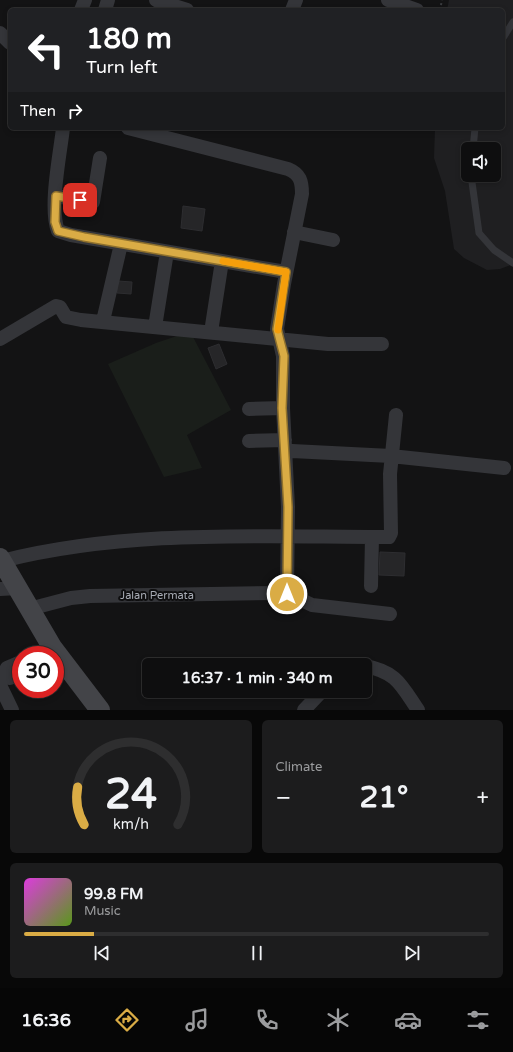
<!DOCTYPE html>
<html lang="en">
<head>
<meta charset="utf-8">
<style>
  :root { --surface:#0e0e0f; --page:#1c1c1d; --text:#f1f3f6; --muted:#9b9c9e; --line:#2e2e2f; --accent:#daac45 }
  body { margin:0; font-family:"Varela Round",sans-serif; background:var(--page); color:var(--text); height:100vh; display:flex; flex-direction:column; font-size:15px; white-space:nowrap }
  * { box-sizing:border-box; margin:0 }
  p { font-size:13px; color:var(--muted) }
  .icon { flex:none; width:22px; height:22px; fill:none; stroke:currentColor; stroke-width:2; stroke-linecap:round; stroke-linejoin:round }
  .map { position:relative; height:710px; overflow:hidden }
  .drawer { display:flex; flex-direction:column; gap:10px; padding:10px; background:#080808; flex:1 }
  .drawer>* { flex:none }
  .guide { position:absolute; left:8px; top:8px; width:497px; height:122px; border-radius:6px; box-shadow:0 2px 6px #0003,0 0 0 1px var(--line); background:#202124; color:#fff; overflow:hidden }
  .fabs { position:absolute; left:461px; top:142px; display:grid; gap:8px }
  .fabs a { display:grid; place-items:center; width:40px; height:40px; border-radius:6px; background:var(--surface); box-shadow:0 2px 6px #0003,0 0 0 1px var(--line); font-size:20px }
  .speed { position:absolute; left:12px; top:646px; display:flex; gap:8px; font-size:20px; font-weight:700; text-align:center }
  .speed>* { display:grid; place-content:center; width:52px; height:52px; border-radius:50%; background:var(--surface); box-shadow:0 2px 6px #0003,0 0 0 1px var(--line); line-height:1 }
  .speed .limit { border:6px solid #d22; background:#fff; color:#111 }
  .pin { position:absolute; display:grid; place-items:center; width:34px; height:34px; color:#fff; margin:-17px; border-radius:8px; box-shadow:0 2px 6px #0006 }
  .me { position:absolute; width:44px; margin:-22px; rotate:0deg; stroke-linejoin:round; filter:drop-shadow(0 0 3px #0008) }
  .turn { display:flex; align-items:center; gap:14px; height:84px; padding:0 12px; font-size:18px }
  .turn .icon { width:52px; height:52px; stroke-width:2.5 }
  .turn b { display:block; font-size:28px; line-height:34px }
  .then { display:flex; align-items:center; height:38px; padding:0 12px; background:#0003; gap:8px; font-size:15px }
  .big { font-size:30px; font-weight:700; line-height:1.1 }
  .drawer .card { flex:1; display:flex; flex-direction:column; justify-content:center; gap:6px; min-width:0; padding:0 14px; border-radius:6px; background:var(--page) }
  .drawer .dial { align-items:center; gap:0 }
  .dial svg { height:104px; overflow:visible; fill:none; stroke:var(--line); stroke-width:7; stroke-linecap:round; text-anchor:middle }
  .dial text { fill:var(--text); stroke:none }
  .song { display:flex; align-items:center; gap:12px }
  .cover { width:48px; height:48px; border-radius:6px; background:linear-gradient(135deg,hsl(300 70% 55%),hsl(90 70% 35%)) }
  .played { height:4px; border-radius:2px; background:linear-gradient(90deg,var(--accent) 15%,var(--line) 15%) }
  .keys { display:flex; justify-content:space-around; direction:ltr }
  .heat { display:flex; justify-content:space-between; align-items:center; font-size:22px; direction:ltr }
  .drawer .tiles { flex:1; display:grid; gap:10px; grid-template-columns:1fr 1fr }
  .card:last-child { grid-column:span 2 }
  .trip { position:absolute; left:142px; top:658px; width:230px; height:40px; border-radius:6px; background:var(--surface); box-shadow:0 2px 6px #0003,0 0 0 1px var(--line); font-weight:700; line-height:40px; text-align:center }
  .menu { display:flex; height:64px; justify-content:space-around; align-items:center; background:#060606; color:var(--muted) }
  .menu .icon { width:28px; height:28px }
  .menu .current { color:var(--accent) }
  .menu b { font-size:18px; color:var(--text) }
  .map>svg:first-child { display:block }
  .built { fill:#1f1f21; fill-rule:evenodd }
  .green { fill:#1a1e1a }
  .building { fill:#262628; stroke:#2d2d30 }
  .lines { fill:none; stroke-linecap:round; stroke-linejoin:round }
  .path { stroke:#3a3c3f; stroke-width:2; stroke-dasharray:2 3; stroke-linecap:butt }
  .service { stroke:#343539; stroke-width:7 }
  .minor { stroke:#343539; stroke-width:14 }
  .secondary { stroke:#434448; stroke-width:20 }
  .route-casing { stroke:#8e702d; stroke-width:10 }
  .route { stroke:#daac45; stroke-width:7 }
  .slow { stroke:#f59e0b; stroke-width:7 }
  .labels { text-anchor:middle; stroke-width:4; stroke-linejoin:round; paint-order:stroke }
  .street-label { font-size:11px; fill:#a6aab3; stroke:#0e0e0f }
</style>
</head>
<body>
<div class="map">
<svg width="513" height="710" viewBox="0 0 513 710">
  <rect width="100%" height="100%" fill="#131314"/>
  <path class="built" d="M449 0H513V264L500 269 487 270 464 258 454 249 445 191 434 158 435 128H503V10H447ZM468 149H494V175H468Z"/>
  <path class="green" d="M180 335H192L231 410 187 435 202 468 164 477 108 364 156 343Z"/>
  <path class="building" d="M183 206 205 209 202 231 181 228Z
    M118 281 132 282 131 294 117 293Z
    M219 344 227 364 216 369 208 348Z
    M380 552 405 553 404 576 379 575Z"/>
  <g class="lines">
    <path class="path" d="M440 10 442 0"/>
    <path class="service" d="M503 38 513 22
      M473 149 475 128
      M471 175 479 233 494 250 513 263"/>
    <path class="minor" d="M156 0 187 10
      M388 0 417 10
      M81 10 85 0
      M105 10 108 0
      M292 10 296 0
      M0 33 10 43
      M63 128C60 155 49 207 58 231L71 235 286 272
      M128 128 288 169C300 174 302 181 302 194L284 284 277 329 283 356V408L288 507 287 593
      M56 196 93 202 100 158
      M294 232 333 240
      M103 321 121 244
      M155 327 167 252
      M211 332 222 261
      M0 339 56 306 60 307 66 317 81 320 328 344H382
      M249 409 283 408
      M249 441 285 440
      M292 451 391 456 504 468
      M2 561C129 529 259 537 389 537L391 533 390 474 396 415
      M371 586 372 537
      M0 589 18 588
      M29 609 71 598 90 596 277 593H287L312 605 390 614
      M35 655 52 647
      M350 665H361
      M365 666C397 672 401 685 418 710
      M3 674 7 668 21 662
      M0 675 10 678 21 674
      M0 685 12 710
      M304 710 322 691"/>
    <path class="secondary" d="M0 558 52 647 100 710"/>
  </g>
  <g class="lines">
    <g class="route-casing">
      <path id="route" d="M80 200 56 196 55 222 58 231 84 237 286 272 277 329 284 356 282 408 288 507 287 594"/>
    </g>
    <use href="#route" class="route"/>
    <path class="slow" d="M223 261 286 272 278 330"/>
  </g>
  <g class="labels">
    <g class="street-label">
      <text x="157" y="599">Jalan Permata</text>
    </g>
  </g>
</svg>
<div class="fabs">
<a><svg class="icon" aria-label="sound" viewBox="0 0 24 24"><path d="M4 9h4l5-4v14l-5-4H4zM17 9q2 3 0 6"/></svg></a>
</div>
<div class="speed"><div class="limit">30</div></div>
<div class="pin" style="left:80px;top:200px;background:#d93025"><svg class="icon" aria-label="arrive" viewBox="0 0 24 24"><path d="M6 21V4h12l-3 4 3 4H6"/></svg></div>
<svg class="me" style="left:287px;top:594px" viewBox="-20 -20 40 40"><circle r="17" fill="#daac45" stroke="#fff" stroke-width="3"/><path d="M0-11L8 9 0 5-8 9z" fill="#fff"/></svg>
<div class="trip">16:37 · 1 min · 340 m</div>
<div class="guide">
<div class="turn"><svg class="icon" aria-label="left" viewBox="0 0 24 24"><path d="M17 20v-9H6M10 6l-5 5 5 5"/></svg><div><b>180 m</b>Turn left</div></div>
<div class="then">Then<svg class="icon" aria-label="right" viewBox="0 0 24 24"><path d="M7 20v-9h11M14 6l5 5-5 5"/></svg></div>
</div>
</div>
<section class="drawer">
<div class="tiles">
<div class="card dial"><svg viewBox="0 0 100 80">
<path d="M14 69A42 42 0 1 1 86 69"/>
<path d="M14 69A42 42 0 0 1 9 40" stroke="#daac45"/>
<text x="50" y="56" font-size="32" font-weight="700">24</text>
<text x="50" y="72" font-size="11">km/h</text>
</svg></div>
<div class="card"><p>Climate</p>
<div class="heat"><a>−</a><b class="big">21°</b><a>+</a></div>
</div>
<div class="card">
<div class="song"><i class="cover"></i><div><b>99.8 FM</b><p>Music</p></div></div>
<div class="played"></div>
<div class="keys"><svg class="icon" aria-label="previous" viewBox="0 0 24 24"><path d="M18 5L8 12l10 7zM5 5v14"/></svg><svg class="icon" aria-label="pause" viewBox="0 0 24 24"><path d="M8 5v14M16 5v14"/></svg><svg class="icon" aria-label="next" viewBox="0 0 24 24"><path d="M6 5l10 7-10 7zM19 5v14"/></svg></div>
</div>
</div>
</section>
<nav class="menu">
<b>16:36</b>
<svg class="icon current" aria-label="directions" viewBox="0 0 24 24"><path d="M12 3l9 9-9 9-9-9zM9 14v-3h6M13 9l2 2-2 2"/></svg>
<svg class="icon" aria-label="music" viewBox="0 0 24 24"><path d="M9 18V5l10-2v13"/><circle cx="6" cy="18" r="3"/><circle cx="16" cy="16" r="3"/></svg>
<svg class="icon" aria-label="phone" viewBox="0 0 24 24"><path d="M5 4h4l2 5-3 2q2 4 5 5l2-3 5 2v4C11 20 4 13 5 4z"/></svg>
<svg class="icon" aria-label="climate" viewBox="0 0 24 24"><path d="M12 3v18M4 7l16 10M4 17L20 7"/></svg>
<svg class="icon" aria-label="car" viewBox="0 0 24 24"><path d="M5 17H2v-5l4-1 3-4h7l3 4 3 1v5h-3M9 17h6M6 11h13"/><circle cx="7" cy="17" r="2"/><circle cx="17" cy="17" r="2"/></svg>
<svg class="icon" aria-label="filters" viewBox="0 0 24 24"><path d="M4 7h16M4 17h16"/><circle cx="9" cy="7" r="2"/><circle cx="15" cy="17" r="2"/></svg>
</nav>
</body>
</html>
